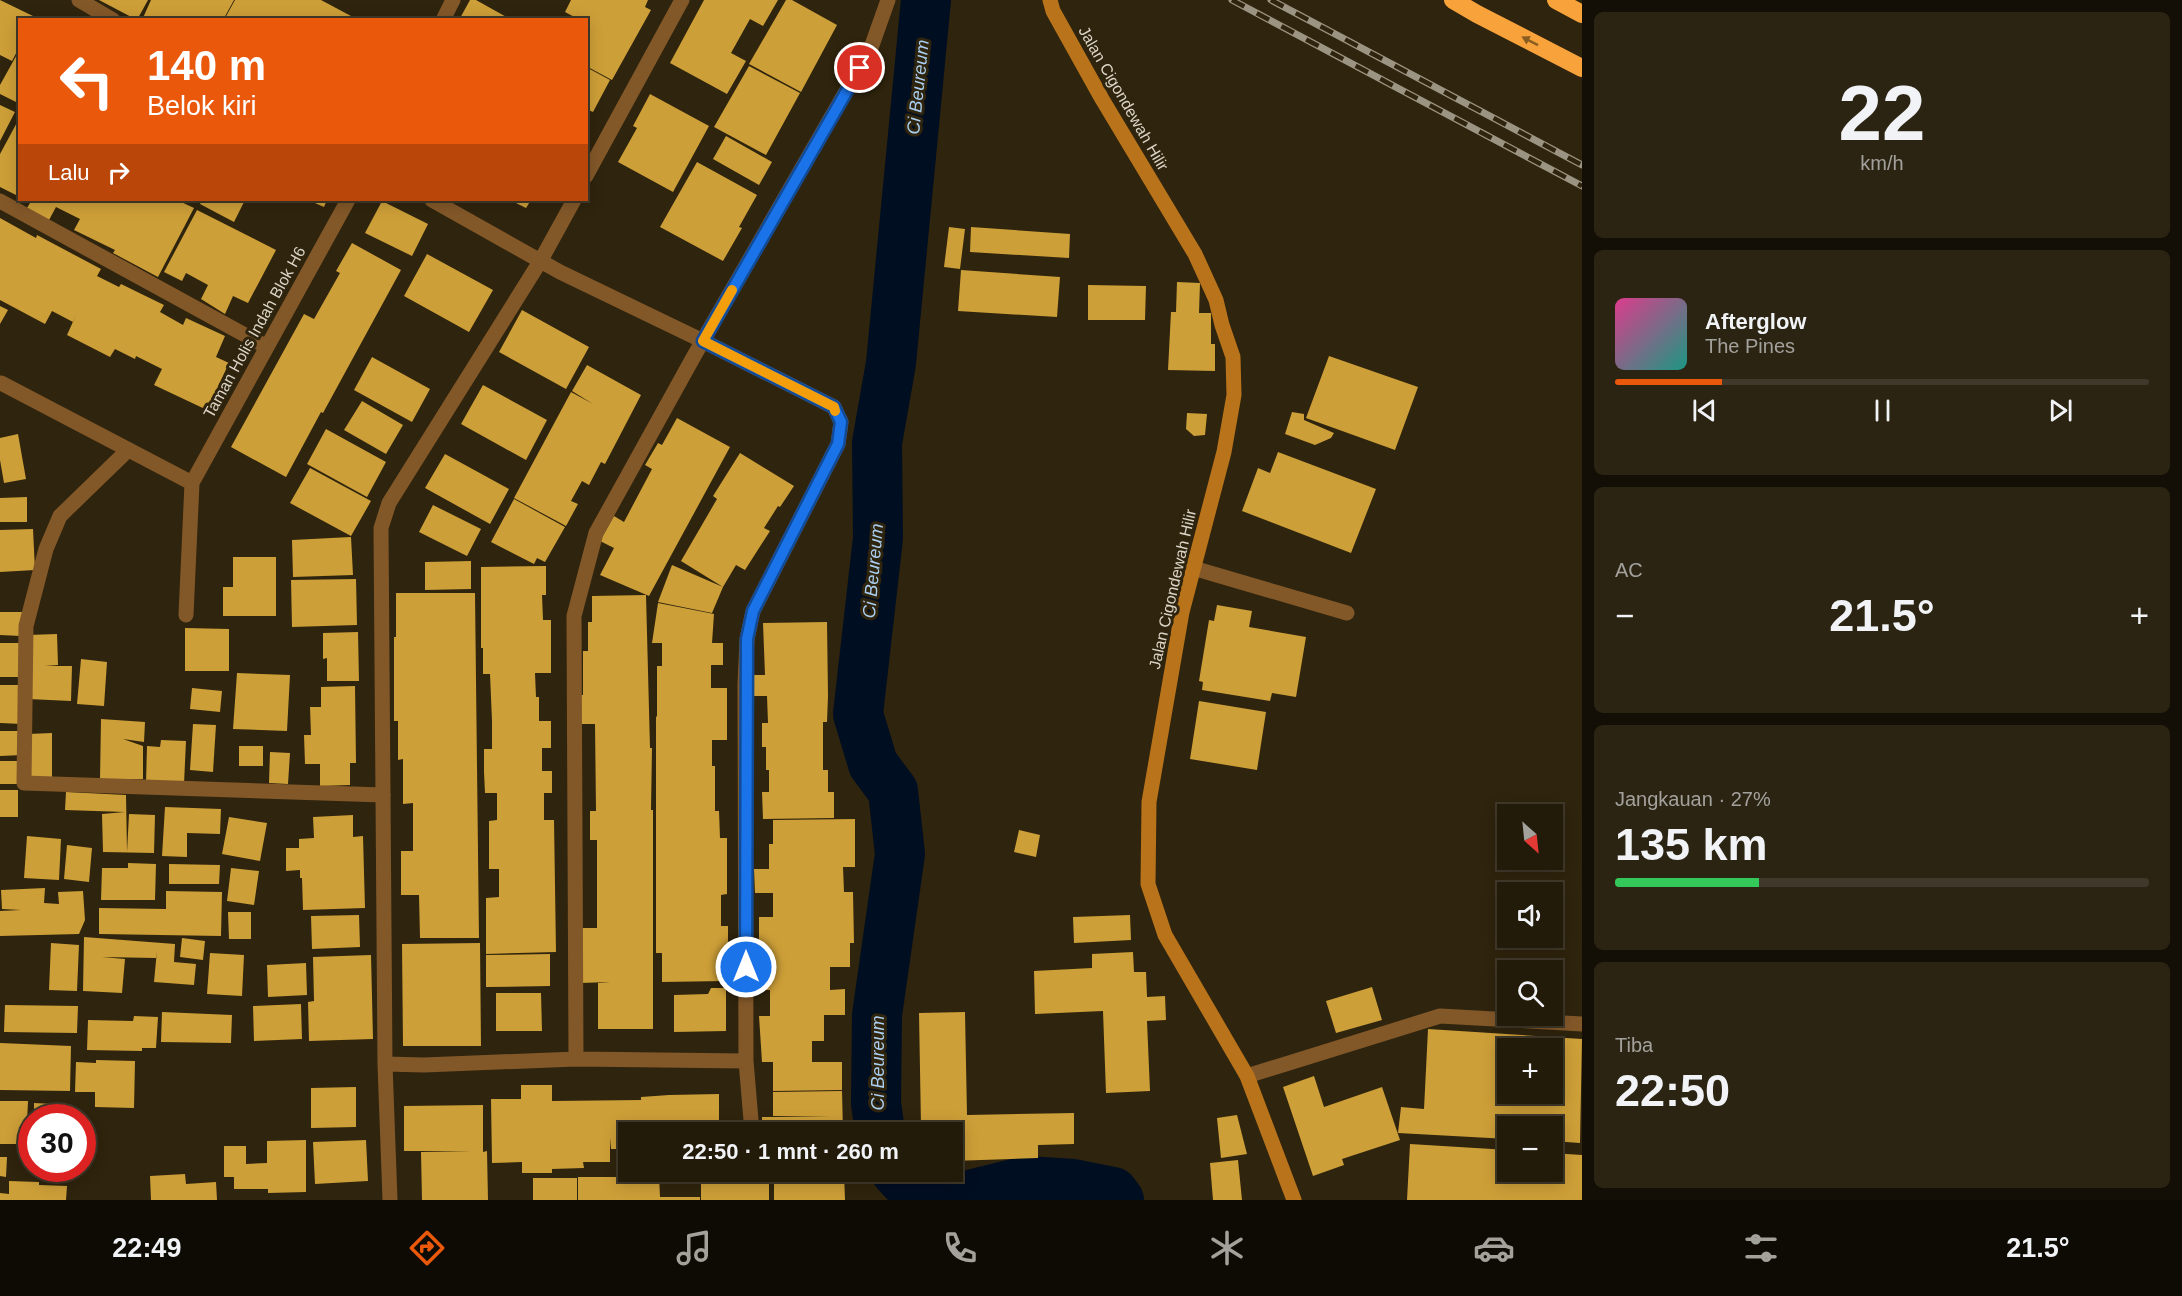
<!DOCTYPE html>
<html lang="id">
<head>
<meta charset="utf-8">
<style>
  :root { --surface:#231b0a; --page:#2b2413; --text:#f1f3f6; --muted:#a3a19c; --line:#40392b; --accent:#ea580c }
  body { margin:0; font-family:Helvetica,sans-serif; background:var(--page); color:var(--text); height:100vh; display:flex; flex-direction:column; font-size:22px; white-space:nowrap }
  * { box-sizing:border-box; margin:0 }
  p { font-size:20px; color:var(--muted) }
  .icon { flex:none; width:33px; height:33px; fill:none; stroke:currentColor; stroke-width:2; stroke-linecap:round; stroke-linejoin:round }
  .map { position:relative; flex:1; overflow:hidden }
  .side { display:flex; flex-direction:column; gap:12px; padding:12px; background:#130f06; width:600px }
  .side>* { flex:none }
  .banner { position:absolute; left:18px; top:18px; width:570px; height:183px; border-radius:0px; box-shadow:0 3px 15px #0003,0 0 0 2px var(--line); background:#ea580c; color:#fff; overflow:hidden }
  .needle { width:39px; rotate:153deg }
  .tools { position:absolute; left:1497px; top:804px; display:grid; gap:12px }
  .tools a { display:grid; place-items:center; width:66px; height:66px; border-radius:0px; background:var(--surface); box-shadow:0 3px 15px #0003,0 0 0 2px var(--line); font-size:30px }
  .speed { position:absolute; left:18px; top:1104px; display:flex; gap:12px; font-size:30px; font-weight:700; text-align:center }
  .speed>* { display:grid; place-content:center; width:78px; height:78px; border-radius:50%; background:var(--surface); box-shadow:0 3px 15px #0003,0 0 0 2px var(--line); line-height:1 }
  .speed .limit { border:9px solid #d22; background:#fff; color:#111 }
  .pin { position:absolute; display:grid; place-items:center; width:51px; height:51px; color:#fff; margin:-26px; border:3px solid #fff; border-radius:50%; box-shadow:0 2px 6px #0007 }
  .me { position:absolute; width:66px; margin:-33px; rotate:0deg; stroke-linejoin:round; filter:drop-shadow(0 0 4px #0008) }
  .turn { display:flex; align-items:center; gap:21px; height:126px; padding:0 30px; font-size:27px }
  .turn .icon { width:78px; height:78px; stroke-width:2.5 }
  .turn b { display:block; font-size:42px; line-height:51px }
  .then { display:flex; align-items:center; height:57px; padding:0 30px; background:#0003; gap:12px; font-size:22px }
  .big { font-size:45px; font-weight:700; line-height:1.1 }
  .side .widget { flex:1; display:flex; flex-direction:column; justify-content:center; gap:9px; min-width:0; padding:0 21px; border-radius:9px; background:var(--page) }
  .side .dial { align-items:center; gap:0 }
  .dial b { font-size:78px; line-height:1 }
  .song { display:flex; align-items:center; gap:18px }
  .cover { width:72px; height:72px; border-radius:9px; background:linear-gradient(135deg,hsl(330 70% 55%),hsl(170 70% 35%)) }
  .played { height:6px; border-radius:3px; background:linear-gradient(90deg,var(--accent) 20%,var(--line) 20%) }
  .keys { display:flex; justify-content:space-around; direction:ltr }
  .heat { display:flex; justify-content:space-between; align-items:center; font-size:33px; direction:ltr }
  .charge { height:9px; border-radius:4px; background:linear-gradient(90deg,#34c759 27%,var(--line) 0) }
  .trip { position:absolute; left:618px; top:1122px; width:345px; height:60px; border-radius:0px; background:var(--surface); box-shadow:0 3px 15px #0003,0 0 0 2px var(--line); font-weight:700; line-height:60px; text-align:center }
  .tabs { display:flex; height:96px; justify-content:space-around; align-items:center; background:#0e0b04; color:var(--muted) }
  .tabs .icon { width:42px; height:42px }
  .tabs .selected { color:var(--accent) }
  .tabs b { font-size:27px; color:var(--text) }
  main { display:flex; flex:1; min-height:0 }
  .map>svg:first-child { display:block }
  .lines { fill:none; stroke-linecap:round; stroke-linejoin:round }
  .river { stroke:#000e22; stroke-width:50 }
  .building { fill:#cd9f38; fill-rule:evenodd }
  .lane { stroke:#835829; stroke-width:15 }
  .street { stroke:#835829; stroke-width:15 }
  .secondary { stroke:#b8731b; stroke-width:15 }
  .highway { stroke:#f8a23c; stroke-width:18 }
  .rail-casing { stroke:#9c9482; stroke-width:7 }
  .rail { stroke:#2f240d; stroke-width:4.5; stroke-dasharray:14; stroke-linecap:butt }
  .oneway { fill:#895d22 }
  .route-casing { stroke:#114b97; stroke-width:15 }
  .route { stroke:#1a73e8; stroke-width:10 }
  .slow { stroke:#f59e0b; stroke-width:10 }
  .labels { text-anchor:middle; stroke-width:6; stroke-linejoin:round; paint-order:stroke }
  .street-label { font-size:16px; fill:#dcd5c7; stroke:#2f240d }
  .water-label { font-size:18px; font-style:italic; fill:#aacff2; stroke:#2f240d }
</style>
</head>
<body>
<main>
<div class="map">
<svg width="1582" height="1200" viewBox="0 0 1582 1200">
  <rect width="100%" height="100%" fill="#2f240d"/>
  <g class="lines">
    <path class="river" d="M880 1132 876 1103 877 1015 900 854 893 791 873 764 858 714 878 538 877 443 891 363 926 0
      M896 1172 910 1187 949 1200 1026 1181 1073 1184 1113 1192 1119 1200"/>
  </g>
  <path class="building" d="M0 0 35 17 34 20H20V46L12 61 0 55Z
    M99 0H148L137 20Z
    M151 0H234L223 20H142Z
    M235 0H321L351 16 349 20H224Z
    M470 0H476L512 20H459Z
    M571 0H648L645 7 651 10 612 80 586 66V20H580L565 12Z
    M704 0H778L763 26 750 19 731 53 746 61 727 94 670 63Z
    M786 0H792L837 25 801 92 749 64Z
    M20 49V104L0 94V85Z
    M749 66 800 93 766 155 714 127Z
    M586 67 610 80 593 112 586 109Z
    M650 94 709 126 673 192 618 162 637 128 633 126Z
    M0 105 15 112 0 141Z
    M20 117V197L0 187V154Z
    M726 136 772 162 759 185 713 159Z
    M697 162 757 195 739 227 742 228 723 261 660 227Z
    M24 200H177L194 208 158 277 113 253 115 250 74 230 80 219 56 207 49 220 27 208 30 203Z
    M202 200H245L234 222 200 204Z
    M308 200H327L324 207Z
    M510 200H531L526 208Z
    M382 201 428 224 412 256 365 233Z
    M197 210 276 250 248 303 233 296 225 314 201 299 208 285 186 273 182 281 164 272Z
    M0 218 36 238 37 235 101 269 97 276 119 287 121 284 164 305 160 312 183 325 186 318 225 336 216 357 229 363 207 410 154 385 162 369 136 356 135 359 115 349 110 357 67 335 76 315 73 322 52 311 45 324 0 300Z
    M949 227 965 229 960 269 944 267Z
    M971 227 1070 234 1069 258 970 252Z
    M352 243 401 270 323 413 321 412 286 477 231 447 304 314 314 319 340 273 336 271Z
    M427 254 493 290 469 332 404 296Z
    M961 270 1060 277 1057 317 958 311Z
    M1177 282 1200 283 1199 313H1211V344H1215V371L1168 370 1171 312H1176Z
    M1088 285 1146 286 1145 320H1088Z
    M0 306 8 310 0 324Z
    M522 310 589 347 566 389 499 352Z
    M1329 356 1418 387 1395 450 1306 418Z
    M372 357 430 389 412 422 354 390Z
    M587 365 641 395 605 464 601 462 589 485 582 481 571 501 578 504 566 526 514 498 571 392 593 404 572 391Z
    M483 385 547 420 526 460 461 424Z
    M362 401 403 425 386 454 344 430Z
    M1292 412 1304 414V420L1334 433 1331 438 1315 445 1285 434Z
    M1187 413 1207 414 1205 435 1194 436 1186 429Z
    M677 418 730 447 649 596 600 575 614 548 600 541 614 516 624 522 652 469 645 465 658 443 662 445Z
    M326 429 386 462 367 497 307 464Z
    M18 434 26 479 4 483 0 460V438Z
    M1278 452 1376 489 1351 553 1242 511 1258 468 1270 473Z
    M740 453 794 486 780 507 778 506 764 528 770 531 745 570 736 565 723 587 681 561 717 499 713 496Z
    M445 454 509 489 490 524 425 488Z
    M310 468 371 501 351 536 290 503Z
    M27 497V522H0V498Z
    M514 499 565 527 545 562 537 558 534 564 491 542Z
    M433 505 481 529 467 556 419 532Z
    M33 529 35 570 0 572V530Z
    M351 537 353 575 293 577 292 540Z
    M233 557H276V616H223V587H233Z
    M471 561V589L425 590V562Z
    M672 565 723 587 712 613 658 602Z
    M546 566V595H542L543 620H551V673H535L536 697H539V721H551V748H542V771H552V793H544V820H554L556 952 486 954V898L499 897V869H489V821L497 820V793H485L484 772V749H492V721L490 674H483V648H481V567Z
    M356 579 357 625 292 627 291 580Z
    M396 593H475L479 938H420L419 895H401V851H413V803L403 804V759L398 760V721H394V637H396Z
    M646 595 650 748H652L651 810H653V1029H598V983L610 982 580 983V928H597V840H590V811H596L595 724H579V695H583V651H588V622H592V596Z
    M658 603 714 614 712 643H723V665H711V688H727V740H712V766H715V811H719L720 838H727V894L721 895V926H728V952H724L725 981 662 982V953H656V717L657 716V666H662V643H652Z
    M1217 605 1252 611 1249 627 1306 637 1296 697 1272 693 1270 701 1202 690 1203 682 1199 681 1209 620 1214 621Z
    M0 612H22L21 636 0 635Z
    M827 622 828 696 827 722H823V770H828V792H834V818L763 819 762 792H769V770H766V747H762V723H768L767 696H751V675H765L763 623Z
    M185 628 229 629V671H185Z
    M358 632 359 681H327V658L323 659V633Z
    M57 634 58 665 45 666H72L71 701 28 699V635Z
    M0 643H24L23 677H0Z
    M81 659 107 662 104 706 77 704Z
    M237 673 290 675 287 731 233 729Z
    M0 685H23L22 724 0 723Z
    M355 686 356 763H350V785L320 786V764H305L304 735H311L310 707H321V687Z
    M192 688 222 691 220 712 190 709Z
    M1199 701 1266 712 1257 770 1190 759Z
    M101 719 145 722 144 742 123 739 143 746V779L100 780Z
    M193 724 216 725 213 772 190 770Z
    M0 731H23V755L0 756Z
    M52 733V781L28 780V734Z
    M161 740 186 741 184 784 146 783 147 746 160 747Z
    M239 746H263V766H239Z
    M270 752 290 753 288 784 269 783Z
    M0 761H20V784H0Z
    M0 790H18V817H0Z
    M66 792 126 795 127 852 129 814 155 815 154 853 103 852 102 814 125 812 65 810Z
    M165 807 221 809 220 834 187 833V857L162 856Z
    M353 815V837L363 836 365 908 303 910 302 878H300V870L286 871V848H299V839L314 838 313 817Z
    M229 817 267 823 260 861 222 854Z
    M855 819V867H843L844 892H853L854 943H850V967H830V990L845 989V1015H824V1041H812V1062H842V1090L773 1091V1062H762L759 1016H770V990H761V969H765V944H759V917H773V893H755L754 869H769V844H773V820Z
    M1019 830 1040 835 1036 857 1014 852Z
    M27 836 61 839 59 880 24 878Z
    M67 845 92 848 89 882 64 879Z
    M128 863 156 864 155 900H101L102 868H128Z
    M169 864 220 865 219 884H169Z
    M231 868 259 871 254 905 227 901Z
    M45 888 44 903 59 904 58 892 83 891 85 920 79 934 0 936V911L21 910 2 909 1 890Z
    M166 891 222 892 221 936 99 934V908L166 909Z
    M228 912H251V939H229Z
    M359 915 360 947 312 949 311 916Z
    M1130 915 1131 940 1074 943 1073 917Z
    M84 937 175 944 174 962 196 964 194 985 154 982 157 950 156 958 102 957 125 959 122 993 83 991Z
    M182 938 205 941 203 960 180 957Z
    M51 943 79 945 77 991 49 990Z
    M480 943 481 1046H403L402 944Z
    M1133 952 1134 972H1146L1147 997 1165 996 1166 1020 1147 1021 1150 1091 1106 1093 1103 1011 1035 1014 1034 971 1092 968V954Z
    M210 953 244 955 242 996 207 994Z
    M550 954V986L486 987V955Z
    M371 955 373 1039 309 1041 308 1002 314 1001 313 957Z
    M306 963 307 995 268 997 267 965Z
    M1372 987 1382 1020 1336 1033 1326 1001Z
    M711 988H726V1031L674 1032V995L708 994Z
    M496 993H541L542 1031H496Z
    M301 1004 302 1039 254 1041 253 1006Z
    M5 1005 78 1006 77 1033 4 1032Z
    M162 1012 232 1015 231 1043 161 1042Z
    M965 1012 967 1115 1074 1113V1144L1038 1145V1158L952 1161V1132H949V1125L921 1126 919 1013Z
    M134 1016 158 1017 156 1048H142V1051L87 1050 88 1020 133 1021Z
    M1428 1029 1582 1039 1580 1143 1552 1141V1126H1508V1139L1398 1133 1401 1107 1424 1109ZM1508 1048H1552V1094H1508Z
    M0 1043 71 1046 70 1091 0 1090Z
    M96 1060 135 1061 134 1108 95 1107V1092H75L76 1062 96 1063Z
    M1314 1076 1324 1107 1382 1087 1400 1140 1342 1159 1344 1165 1313 1176 1283 1087Z
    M521 1085H552V1101L641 1100V1097L669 1095 719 1094V1132H669L668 1122V1132H628V1149H611L610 1138V1162H583L584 1168 552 1169V1173H522V1162L492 1163 491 1099H521Z
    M356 1087V1127L311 1128V1088Z
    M842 1091 843 1132H762V1117H831L773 1116V1092Z
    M0 1101H28L26 1144H0Z
    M34 1103 73 1105 72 1118H34Z
    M483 1105V1152L487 1151 488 1200H422L421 1152 472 1151H404V1106Z
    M1237 1115 1247 1154 1221 1158 1217 1118Z
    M306 1140V1192L268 1193V1189H234V1177H224V1146H246V1164L267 1163V1141Z
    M366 1140 368 1181 315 1184 313 1142Z
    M1410 1144 1508 1150V1172H1552V1153L1582 1155V1200H1407Z
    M0 1157H7L6 1177 0 1176Z
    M1238 1160 1242 1200H1213L1210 1163Z
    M39 1168H71V1176H39Z
    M809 1172H844L845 1200H774V1174L809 1173Z
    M185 1174 186 1184 216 1182 217 1200H151L150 1176Z
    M616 1175H659L660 1197H700V1200H578V1177H616Z
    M769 1175V1200H701V1176Z
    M533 1178H577V1200H533Z
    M9 1181 39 1182V1185L67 1186 66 1200H0V1193L9 1194Z"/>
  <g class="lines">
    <path class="lane" d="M128 450 60 516 46 549 26 626 24 783 383 795
      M1247 1076 1440 1016 1582 1024"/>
    <path class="street" d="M79 0 113 20
      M443 20 453 0
      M586 176 682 0
      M432 200 560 272 703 341 834 407 841 422 838 444 753 611 747 639 745 684 746 1061 752 1132
      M0 201 267 347
      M1 383 192 483
      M1193 568 1347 613
      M186 615 192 483 348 200
      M576 1059 574 616 596 533 694 356 871 48 888 0
      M385 1064 424 1065 576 1059 746 1061
      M390 1200 385 1064 381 528 389 503 541 260 574 200"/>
    <path class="secondary" d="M1050 0 1053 11 1102 99 1195 254 1216 300 1222 325 1233 357 1234 395 1224 452 1182 612 1149 802 1148 884 1165 935 1247 1076 1294 1200"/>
    <path class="highway" d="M1453 0 1477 14 1582 68
      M1556 0 1582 14"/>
    <g class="rail-casing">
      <path id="rail" d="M1232 0 1582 186
        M1271 0 1582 165"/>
    </g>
    <use href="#rail" class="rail"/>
  </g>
  <defs><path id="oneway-solid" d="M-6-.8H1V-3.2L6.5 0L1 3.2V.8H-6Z" transform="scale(1.5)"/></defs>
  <use class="oneway" href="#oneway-solid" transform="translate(1530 41) rotate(-153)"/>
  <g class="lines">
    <g class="route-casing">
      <path id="route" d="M746 967 747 639 753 611 838 444 841 422 834 407 703 341 860 68"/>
    </g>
    <use href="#route" class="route"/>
    <path class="slow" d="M732 290 703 341 834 407 835 411"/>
  </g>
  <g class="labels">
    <g class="street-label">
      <text transform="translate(1124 98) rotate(60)" y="6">Jalan Cigondewah Hilir</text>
      <text transform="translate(254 332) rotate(-61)" y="6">Taman Holis Indah Blok H6</text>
      <text transform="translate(1172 589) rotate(-77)" y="6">Jalan Cigondewah Hilir</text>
    </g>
    <g class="water-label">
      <text transform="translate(918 87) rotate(-84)" y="6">Ci Beureum</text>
      <text transform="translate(873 571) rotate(-85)" y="6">Ci Beureum</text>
      <text transform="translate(878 1063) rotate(-90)" y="6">Ci Beureum</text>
    </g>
  </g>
</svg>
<div class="tools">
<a><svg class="needle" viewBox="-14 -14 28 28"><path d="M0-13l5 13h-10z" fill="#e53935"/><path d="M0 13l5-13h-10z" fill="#a3a19c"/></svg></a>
<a><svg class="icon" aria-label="sound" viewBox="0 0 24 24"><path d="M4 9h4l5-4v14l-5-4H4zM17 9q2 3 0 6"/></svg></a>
<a><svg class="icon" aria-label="search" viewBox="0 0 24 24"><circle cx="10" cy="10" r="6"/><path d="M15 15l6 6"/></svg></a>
<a>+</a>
<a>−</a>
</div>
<div class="speed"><div class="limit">30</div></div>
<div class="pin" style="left:860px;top:68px;background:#d93025"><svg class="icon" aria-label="arrive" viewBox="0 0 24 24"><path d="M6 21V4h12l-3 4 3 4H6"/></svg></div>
<svg class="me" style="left:746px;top:967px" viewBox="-20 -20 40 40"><circle r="17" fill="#1a73e8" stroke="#fff" stroke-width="3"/><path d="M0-11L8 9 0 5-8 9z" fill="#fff"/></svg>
<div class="trip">22:50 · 1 mnt · 260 m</div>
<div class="banner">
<div class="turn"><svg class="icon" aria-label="left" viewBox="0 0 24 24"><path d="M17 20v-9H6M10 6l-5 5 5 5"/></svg><div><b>140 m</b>Belok kiri</div></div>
<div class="then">Lalu<svg class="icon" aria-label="right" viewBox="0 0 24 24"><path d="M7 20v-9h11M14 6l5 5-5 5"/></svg></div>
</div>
</div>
<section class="side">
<div class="widget dial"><b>22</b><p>km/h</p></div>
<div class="widget">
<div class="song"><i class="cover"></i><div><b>Afterglow</b><p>The Pines</p></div></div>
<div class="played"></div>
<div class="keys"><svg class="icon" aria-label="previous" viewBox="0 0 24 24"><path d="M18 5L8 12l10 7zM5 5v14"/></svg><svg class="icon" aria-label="pause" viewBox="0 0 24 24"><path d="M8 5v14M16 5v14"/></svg><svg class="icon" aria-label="next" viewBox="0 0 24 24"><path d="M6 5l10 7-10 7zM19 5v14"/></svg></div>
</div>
<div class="widget"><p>AC</p>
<div class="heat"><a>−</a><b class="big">21.5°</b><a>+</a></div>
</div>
<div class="widget"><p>Jangkauan · 27%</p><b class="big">135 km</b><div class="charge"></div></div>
<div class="widget"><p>Tiba</p><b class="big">22:50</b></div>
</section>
</main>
<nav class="tabs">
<b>22:49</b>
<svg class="icon selected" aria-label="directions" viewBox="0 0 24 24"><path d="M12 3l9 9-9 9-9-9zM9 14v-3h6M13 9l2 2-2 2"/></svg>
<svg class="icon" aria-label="music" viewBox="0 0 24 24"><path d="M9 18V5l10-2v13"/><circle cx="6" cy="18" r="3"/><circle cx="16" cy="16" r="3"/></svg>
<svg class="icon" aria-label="phone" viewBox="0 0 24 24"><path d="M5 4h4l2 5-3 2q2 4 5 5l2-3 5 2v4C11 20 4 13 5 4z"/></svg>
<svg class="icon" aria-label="climate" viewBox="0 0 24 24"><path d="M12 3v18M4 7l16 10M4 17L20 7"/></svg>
<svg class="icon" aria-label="car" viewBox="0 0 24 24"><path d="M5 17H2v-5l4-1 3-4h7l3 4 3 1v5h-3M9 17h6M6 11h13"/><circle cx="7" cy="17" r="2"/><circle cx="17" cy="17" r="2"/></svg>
<svg class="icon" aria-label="filters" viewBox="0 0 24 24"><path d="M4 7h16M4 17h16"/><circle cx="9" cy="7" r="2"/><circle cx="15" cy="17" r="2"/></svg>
<b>21.5°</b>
</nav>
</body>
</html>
